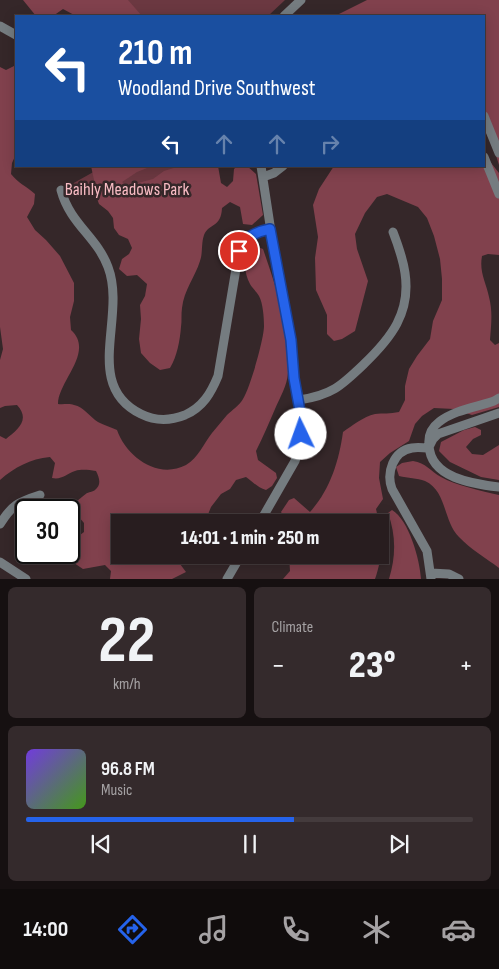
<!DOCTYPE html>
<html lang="en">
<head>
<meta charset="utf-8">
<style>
  :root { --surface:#281d1f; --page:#342a2c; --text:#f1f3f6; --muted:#a5a2a4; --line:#443b3d; --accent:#2563eb }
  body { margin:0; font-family:"Sofia Sans Condensed",sans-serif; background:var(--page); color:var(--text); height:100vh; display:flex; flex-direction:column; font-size:19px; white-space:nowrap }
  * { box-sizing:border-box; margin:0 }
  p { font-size:16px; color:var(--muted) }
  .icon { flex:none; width:28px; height:28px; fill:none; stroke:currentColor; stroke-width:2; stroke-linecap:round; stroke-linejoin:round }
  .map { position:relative; height:579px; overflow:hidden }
  .details { display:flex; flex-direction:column; gap:8px; padding:8px; background:#161011; flex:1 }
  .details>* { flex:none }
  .guide { position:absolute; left:15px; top:15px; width:470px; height:152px; border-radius:0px; box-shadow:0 2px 12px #0003,0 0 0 1px var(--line); background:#1a4fa0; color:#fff; overflow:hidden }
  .speed { position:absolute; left:15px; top:499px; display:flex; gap:10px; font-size:25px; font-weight:700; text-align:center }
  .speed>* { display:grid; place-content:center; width:65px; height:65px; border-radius:50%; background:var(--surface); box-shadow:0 2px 12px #0003,0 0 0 1px var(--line); line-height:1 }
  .speed .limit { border:2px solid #111; border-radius:8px; background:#fff; color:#111 }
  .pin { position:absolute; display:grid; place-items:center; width:42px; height:42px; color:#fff; margin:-21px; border:2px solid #fff; border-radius:50%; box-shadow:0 1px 5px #0007 }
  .me { position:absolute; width:55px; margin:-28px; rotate:357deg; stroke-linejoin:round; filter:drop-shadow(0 0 4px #0008) }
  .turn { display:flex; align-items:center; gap:18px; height:105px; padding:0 20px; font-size:22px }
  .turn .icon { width:65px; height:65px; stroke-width:2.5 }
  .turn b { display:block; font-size:35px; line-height:42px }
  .lanes { display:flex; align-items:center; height:48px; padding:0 20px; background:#0003; justify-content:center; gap:25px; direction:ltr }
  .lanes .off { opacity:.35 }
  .big { font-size:38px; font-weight:800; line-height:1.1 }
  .details .widget { flex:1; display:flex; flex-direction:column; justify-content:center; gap:8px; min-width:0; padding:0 18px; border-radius:8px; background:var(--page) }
  .details .dial { align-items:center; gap:0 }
  .dial b { font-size:65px; line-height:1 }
  .song { display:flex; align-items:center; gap:15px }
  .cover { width:60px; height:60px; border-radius:8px; background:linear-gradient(135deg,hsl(260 70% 55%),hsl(100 70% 35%)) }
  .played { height:5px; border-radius:2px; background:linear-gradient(90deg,var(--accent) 60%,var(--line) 60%) }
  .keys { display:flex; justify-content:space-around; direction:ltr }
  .heat { display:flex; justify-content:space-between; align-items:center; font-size:28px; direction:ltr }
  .details .tiles { flex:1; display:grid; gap:8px; grid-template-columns:1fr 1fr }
  .widget:last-child { grid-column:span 2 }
  .trip { position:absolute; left:111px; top:514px; width:278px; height:50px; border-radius:0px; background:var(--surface); box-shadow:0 2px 12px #0003,0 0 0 1px var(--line); font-weight:800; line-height:50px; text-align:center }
  .tabs { display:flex; height:80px; justify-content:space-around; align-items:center; background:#100c0c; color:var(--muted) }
  .tabs .icon { width:35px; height:35px }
  .tabs .on { color:var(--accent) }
  .tabs b { font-size:22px; color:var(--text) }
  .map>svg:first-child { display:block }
  .green { fill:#6b3841 }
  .forest { fill:#81414d }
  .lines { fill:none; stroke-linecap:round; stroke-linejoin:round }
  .minor { stroke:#757c80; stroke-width:9 }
  .route-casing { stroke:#184099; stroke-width:12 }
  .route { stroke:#2563eb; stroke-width:9 }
  .labels { text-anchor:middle; stroke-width:5; stroke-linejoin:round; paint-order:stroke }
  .park-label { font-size:18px; fill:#f9bcc4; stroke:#352729 }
</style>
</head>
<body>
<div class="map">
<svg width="499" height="579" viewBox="0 0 499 579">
  <rect width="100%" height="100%" fill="#352729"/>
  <path class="green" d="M66 0H285L268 16H92Z
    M104 166H207L133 219 89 190 74 196 72 184Z"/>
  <path class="forest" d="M23 0H128L142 16H76L63 9 53 16H36Z
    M367 0H499V165L492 143 484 129V16H335Z
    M16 65V154L12 163 11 174C18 183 26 186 35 194L34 204 27 217 35 230 46 240 60 256 74 283V301L70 317 71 330C95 352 58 381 58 404 63 405 69 403 74 405 84 407 90 417 98 422 103 425 111 427 117 430 126 456 157 480 186 465 198 458 204 443 212 433 217 427 222 421 227 415 232 410 239 406 243 399 250 388 264 339 264 326 264 318 263 303 259 296 257 292 252 288 250 284 243 271 243 256 255 246L263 249C276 287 292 333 288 373 287 386 280 397 275 409 269 423 263 437 256 451L258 460 276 473 277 478 272 486 266 490C258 488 253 482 246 477L236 480 230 489 221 494 211 507 205 522H120V555H180V564L186 572 172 579H110L111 571 105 565 83 569 65 557 52 553 69 552V537L76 538 84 532V523L78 516 71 514 66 509 69 504C80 500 78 500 87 493 87 493 94 491 95 490 102 485 99 477 96 471 88 470 82 469 75 471 66 474 62 480 52 478L55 463 50 457C30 459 15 467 0 480V436L6 439C17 430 31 420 17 405L5 406 0 408V360L3 349 0 327V67L6 70Z
    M488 159 499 173V255L488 254 482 256C479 272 486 282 489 297 493 312 491 326 490 340L495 345 499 343V407L472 415 454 409 434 408 422 416 415 424 409 441 390 453 380 462 379 478 383 499 376 509 379 522H295L285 518 281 512 289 500 294 498 310 512C330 490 339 461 343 432 353 425 363 417 375 414 383 413 390 414 399 412L405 400V386L409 369 417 356 430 339 433 321 442 300V279L440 259 434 236 427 218 418 207 387 194 377 197 365 213 355 234 357 249 368 281 355 331 342 339 334 341 327 334V315L316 290 315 258 318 237 313 205 319 189 334 166H484Z
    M91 166H152L137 172 122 182 127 186 153 179 164 171 180 166H218L221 183 227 187 233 181 234 169 237 166H247L256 174 263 215 252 225 243 224 240 207 230 202 222 208C221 228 209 223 204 235 201 244 203 253 200 261 195 277 184 290 182 308 181 314 182 321 181 327 180 340 177 357 170 368L160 370 150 363 141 353 139 339 141 319 140 305 145 296 147 284 137 275 127 276 119 269 122 259 129 254 132 248 128 239 119 235 114 228 113 218 108 211 99 204 96 196V189Z
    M475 427 481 430V435L473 439 466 447 472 454 483 455 499 445V480L481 477 450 462 439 451 441 442 464 430Z
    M413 461C426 463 430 471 441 477 455 485 482 491 499 495V568C486 558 470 549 459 537 443 521 447 491 425 481 417 478 408 478 399 476L396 467 402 463Z
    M392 510C409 520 420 560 421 579H389C396 556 396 535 388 513Z
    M380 524C385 537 380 566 375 579H283L290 571 289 555H380Z"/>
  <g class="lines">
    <path class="minor" d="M284 16 301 0
      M0 26 16 35
      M484 116 499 153
      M484 157 499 194
      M263 177 274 173 283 166
      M61 190C70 224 97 237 108 267 127 317 82 385 141 414 155 421 170 421 185 415 203 407 211 393 218 376L239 251C245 237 255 232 270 229
      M499 398 494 401C477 407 454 410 439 422 431 428 428 435 429 445 430 478 473 484 499 487
      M299 400C332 395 341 386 364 364 391 338 411 313 405 273 403 259 398 245 393 232
      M430 445 433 439 438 434 499 413
      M429 448C423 448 418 447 412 448 393 451 386 473 392 489L427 551 431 579
      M260 522 295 461 301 443 302 422 294 378 291 340 277 271 261 166
      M0 524C12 505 18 502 40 495
      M0 562 26 579
      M431 573 449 574 459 579
      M227 579 241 555"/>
  </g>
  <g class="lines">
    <g class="route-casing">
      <path id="route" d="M239 251C245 237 255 232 270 229L291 340 294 378 302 422 301 434"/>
    </g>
    <use href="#route" class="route"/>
  </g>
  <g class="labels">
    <g class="park-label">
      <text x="127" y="195">Baihly Meadows Park</text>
    </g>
  </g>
</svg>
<div class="speed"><div class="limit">30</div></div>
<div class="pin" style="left:239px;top:251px;background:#d93025"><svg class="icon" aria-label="arrive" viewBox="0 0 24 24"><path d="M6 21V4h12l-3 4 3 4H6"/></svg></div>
<svg class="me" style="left:301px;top:434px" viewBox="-20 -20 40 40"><circle r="19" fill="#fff"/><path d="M0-13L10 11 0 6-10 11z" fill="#2563eb"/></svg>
<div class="trip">14:01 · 1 min · 250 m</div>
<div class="guide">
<div class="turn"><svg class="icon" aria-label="left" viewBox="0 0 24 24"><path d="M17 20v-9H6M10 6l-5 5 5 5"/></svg><div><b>210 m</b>Woodland Drive Southwest</div></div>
<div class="lanes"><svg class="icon" aria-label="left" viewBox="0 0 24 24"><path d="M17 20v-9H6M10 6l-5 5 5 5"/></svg><svg class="icon off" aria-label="ahead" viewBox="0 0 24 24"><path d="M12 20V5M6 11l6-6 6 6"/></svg><svg class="icon off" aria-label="ahead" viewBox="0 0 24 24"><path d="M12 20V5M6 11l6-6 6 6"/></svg><svg class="icon off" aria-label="right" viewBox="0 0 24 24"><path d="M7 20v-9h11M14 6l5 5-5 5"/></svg></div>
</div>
</div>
<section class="details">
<div class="tiles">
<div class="widget dial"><b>22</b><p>km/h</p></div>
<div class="widget"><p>Climate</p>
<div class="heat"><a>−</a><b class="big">23°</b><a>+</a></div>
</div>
<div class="widget">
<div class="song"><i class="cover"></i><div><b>96.8 FM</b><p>Music</p></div></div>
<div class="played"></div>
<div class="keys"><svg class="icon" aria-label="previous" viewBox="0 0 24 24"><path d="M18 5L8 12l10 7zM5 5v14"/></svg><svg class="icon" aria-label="pause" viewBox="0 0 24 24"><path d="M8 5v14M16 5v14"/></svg><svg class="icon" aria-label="next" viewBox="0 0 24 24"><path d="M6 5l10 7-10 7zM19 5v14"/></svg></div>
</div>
</div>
</section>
<nav class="tabs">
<b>14:00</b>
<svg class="icon on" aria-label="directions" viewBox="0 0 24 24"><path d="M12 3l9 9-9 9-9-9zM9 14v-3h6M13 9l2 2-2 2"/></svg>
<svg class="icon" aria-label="music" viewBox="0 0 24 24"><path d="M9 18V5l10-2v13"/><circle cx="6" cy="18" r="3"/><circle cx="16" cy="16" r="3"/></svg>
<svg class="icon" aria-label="phone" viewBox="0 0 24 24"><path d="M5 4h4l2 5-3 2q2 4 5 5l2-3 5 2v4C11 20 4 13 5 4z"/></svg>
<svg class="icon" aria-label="climate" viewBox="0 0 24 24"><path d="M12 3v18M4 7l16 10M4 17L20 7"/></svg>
<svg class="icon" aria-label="car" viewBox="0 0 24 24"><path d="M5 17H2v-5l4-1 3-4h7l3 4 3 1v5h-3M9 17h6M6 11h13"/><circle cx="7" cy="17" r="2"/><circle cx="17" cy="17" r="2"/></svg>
</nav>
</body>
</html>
